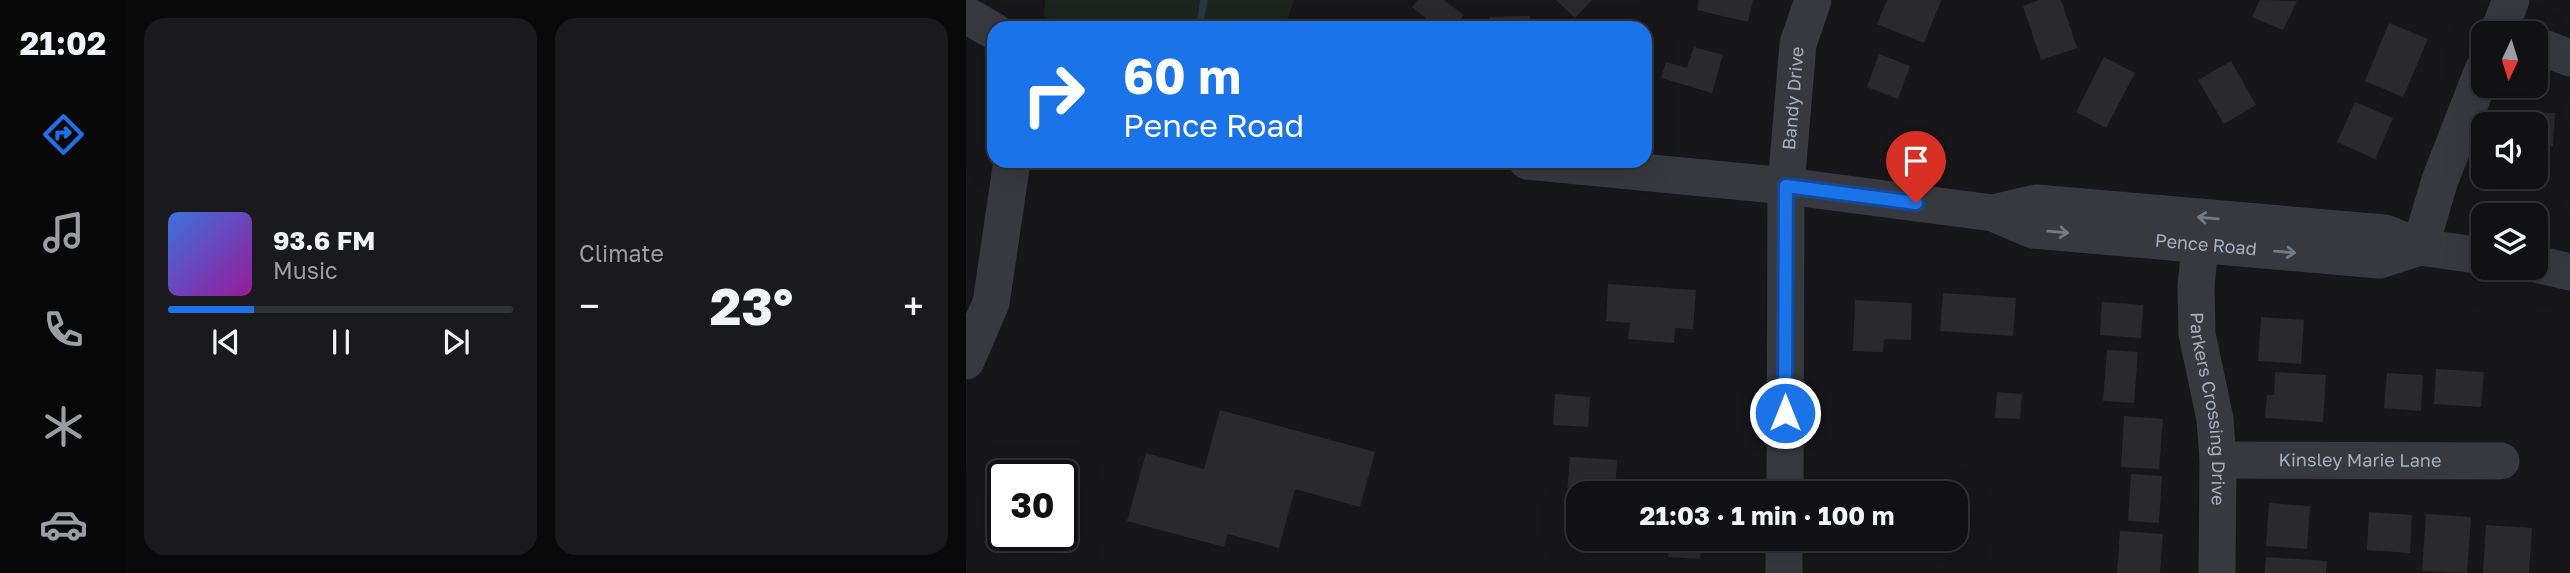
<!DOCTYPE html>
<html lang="en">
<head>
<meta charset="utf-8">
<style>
  :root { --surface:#111113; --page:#1a1a1c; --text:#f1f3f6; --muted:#9c9da0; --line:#303133; --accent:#1a73e8 }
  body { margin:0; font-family:"Golos Text",sans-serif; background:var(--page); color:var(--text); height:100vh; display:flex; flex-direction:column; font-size:26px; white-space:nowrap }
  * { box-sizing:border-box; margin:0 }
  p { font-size:23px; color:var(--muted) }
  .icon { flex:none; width:38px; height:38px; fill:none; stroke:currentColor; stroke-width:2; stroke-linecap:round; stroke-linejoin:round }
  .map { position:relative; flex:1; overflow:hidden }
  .side { display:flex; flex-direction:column; gap:18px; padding:18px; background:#09090a; width:840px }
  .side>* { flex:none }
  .hud { position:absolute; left:21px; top:21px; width:665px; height:147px; border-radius:21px; box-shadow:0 7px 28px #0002,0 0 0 2px var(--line); background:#1a73e8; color:#fff; overflow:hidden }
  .needle { width:46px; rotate:184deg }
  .tools { position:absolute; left:1505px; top:21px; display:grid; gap:14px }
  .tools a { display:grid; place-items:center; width:77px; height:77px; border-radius:14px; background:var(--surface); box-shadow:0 7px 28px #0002,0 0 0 2px var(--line); font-size:35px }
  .speed { position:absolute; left:21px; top:460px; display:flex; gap:14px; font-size:35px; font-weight:700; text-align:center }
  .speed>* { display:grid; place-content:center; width:91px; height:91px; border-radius:50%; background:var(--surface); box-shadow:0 7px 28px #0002,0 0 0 2px var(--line); line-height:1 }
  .speed .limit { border:4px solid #111; border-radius:10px; background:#fff; color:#111 }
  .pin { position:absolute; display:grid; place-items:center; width:60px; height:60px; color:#fff; margin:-72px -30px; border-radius:50% 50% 50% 0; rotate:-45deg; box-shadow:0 0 7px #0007 }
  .pin .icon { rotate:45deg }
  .me { position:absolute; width:77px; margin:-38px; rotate:0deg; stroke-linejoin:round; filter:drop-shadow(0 0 5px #0008) }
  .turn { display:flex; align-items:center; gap:24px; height:147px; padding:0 21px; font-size:32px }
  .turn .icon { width:91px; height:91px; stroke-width:2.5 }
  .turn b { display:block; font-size:49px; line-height:60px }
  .big { font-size:52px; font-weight:700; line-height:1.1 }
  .side .card { flex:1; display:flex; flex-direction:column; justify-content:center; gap:10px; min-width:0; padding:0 24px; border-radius:21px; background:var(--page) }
  .song { display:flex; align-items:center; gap:21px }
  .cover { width:84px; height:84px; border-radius:10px; background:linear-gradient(135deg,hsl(220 70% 55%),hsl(300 70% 35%)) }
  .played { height:7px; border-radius:4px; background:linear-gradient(90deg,var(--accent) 25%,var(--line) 25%) }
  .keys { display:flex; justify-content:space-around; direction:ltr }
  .heat { display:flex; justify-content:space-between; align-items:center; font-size:38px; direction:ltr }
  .side .tiles { flex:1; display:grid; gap:18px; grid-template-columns:repeat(2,1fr) }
  .trip { position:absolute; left:600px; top:481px; width:402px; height:70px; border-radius:21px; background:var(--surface); box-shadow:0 7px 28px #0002,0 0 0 2px var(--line); font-weight:700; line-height:70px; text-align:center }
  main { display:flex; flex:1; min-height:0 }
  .tab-bar { display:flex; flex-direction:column; width:126px; justify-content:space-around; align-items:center; background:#070708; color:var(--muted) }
  .tab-bar .icon { width:49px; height:49px }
  .tab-bar .on { color:var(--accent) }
  .tab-bar b { font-size:32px; color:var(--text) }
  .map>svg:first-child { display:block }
  .green { fill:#1c251d }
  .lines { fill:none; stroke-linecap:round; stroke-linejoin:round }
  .stream { stroke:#2b373e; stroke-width:7 }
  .building { fill:#2a2a2d }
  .minor { stroke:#37393e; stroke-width:37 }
  .oneway { stroke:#757982 }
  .route-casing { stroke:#114b97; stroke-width:18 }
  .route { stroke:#1a73e8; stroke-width:12 }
  .labels { text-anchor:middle; stroke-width:7; stroke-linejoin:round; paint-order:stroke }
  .street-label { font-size:18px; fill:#a8aeba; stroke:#121214 }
</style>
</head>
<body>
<main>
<nav class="tab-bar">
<b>21:02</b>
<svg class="icon on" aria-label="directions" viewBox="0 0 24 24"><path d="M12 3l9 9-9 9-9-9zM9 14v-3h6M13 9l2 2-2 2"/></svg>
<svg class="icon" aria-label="music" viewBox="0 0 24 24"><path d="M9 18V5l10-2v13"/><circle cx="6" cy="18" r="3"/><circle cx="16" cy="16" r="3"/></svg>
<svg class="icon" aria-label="phone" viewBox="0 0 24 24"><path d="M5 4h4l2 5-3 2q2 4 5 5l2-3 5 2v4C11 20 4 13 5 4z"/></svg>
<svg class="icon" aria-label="climate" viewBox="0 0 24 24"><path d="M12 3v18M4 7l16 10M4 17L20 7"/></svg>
<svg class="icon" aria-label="car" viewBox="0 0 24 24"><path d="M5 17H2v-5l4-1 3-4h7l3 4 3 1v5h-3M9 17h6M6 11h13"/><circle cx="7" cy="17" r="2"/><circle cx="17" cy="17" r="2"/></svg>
</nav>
<section class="side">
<div class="tiles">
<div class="card">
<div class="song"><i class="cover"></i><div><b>93.6 FM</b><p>Music</p></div></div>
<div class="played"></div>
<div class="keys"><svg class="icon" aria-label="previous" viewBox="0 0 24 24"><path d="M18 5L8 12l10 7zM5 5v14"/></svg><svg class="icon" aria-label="pause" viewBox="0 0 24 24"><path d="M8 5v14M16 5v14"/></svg><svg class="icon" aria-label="next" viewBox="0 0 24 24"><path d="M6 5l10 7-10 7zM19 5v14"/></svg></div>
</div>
<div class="card"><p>Climate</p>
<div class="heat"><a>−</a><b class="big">23°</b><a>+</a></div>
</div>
</div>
</section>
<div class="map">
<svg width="1604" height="573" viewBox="0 0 1604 573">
  <rect width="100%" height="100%" fill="#171719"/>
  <path class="green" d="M79 0H328L318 28H108L78 17Z"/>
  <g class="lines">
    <path class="stream" d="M233 28 238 0"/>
  </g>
  <path class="building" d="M452 0H478L498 15 487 28H472L446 7Z
    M590 0H626L609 18Z
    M733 0H787L782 22 731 10Z
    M921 0H975L958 43 911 24Z
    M1073 0H1095L1111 48 1075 60 1057 6Z
    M1294 0 1331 1 1317 30 1286 17Z
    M564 16V28H523V17Z
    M1423 23 1462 39 1437 97 1399 81Z
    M728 47 757 55 746 93 695 78 700 62 721 68Z
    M913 54 944 66 932 99 901 87Z
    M1138 57 1169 73 1140 128 1110 112Z
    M1265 61 1290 105 1258 124 1232 80Z
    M1389 102 1427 118 1409 159 1371 142Z
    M1551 111 1589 113 1587 146 1570 145V124H1550Z
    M642 284 730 290 727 329 709 328 708 343 662 339 664 323 640 321Z
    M977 293 1050 298 1047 336 974 331Z
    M889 300 946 303 945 340 918 339 917 352 887 351Z
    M1136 302 1177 305 1175 338 1134 335Z
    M1295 317 1338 320 1335 364 1292 361Z
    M1141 350 1172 352 1168 403 1137 401Z
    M1470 369 1518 372 1515 407 1468 404Z
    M1309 372 1360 375 1357 422 1299 418 1301 395H1308Z
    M1421 373 1457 375 1455 411 1418 408Z
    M1031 392 1056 394 1054 419 1029 418Z
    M589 394 624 397 622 427 587 425Z
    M254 410 409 452 394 507 329 489 313 548 262 534 258 547 161 521 180 453 238 469Z
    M1158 416 1197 419 1193 469 1155 467Z
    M604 457 651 460 649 494H601Z
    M1165 474 1196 476 1193 523 1162 521Z
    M913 481 949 482 948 494H913Z
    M1303 503 1344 506 1341 549 1300 546Z
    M1403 512 1446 515 1444 553 1401 550Z
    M1460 514 1505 517 1501 573 1456 571Z
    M1520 525 1566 528 1563 573H1517Z
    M1154 531 1197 534 1194 573H1151Z
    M703 539H736L734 559 702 557Z
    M912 539H947L946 553 912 552Z
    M1300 557 1361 561 1360 573H1299Z"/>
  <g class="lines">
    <g class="minor">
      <path d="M0 15 28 31"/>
      <path d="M1532 33 1545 0"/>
      <path d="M1570 45 1604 58"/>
      <path id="s1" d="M561 161 820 186 1027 213 1067 230 1413 260 1454 247"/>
      <path d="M1027 213 1070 203 1419 233 1454 247 1517 256"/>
      <path id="s2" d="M1234 244 1230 287 1231 334 1249 419 1252 460 1251 573"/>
      <path d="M1454 247 1474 180 1517 70"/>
      <path d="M1570 264 1604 272"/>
      <path d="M0 361 25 303 46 161"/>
      <path id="s3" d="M1252 460 1535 461"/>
      <path id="s4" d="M819 494 820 186 832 44 847 0"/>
      <path d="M818 573V539"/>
    </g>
  </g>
  <defs><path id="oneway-shaft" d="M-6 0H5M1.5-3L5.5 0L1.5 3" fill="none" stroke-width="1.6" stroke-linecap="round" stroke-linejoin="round" transform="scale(1.75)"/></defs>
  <g class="oneway">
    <use href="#oneway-shaft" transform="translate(1242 218) rotate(-175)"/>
    <use href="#oneway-shaft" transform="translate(1092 232) rotate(5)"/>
    <use href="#oneway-shaft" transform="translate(1319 252) rotate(5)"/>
  </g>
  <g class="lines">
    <g class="route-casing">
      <path id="route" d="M819 413 820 186 950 203"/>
    </g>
    <use href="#route" class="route"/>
  </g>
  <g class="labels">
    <g class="street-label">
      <text dy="6" stroke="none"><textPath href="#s4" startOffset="396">Bandy Drive</textPath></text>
      <text dy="6" stroke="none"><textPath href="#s1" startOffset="686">Pence Road</textPath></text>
      <text dy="6" stroke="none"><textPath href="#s2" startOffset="166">Parkers Crossing Drive</textPath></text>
      <text dy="6" stroke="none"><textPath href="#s3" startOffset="142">Kinsley Marie Lane</textPath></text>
    </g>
  </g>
</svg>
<div class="tools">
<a><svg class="needle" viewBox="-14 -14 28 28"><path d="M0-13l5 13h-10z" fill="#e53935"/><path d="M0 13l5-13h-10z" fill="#9c9da0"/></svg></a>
<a><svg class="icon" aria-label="sound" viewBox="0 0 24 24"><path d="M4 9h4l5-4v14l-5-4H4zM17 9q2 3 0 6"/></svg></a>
<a><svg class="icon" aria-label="layers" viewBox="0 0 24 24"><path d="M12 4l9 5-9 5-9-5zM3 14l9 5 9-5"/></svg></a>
</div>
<div class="speed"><div class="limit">30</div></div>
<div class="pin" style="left:950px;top:203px;background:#d93025"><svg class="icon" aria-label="arrive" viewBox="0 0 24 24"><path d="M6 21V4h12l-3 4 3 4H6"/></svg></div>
<svg class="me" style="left:819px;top:413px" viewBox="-20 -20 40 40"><circle r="17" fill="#1a73e8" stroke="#fff" stroke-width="3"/><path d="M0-11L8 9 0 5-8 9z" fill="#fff"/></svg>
<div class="trip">21:03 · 1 min · 100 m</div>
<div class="hud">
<div class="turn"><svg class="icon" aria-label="right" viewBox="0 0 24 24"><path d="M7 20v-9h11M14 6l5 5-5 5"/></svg><div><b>60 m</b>Pence Road</div></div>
</div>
</div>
</main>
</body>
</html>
